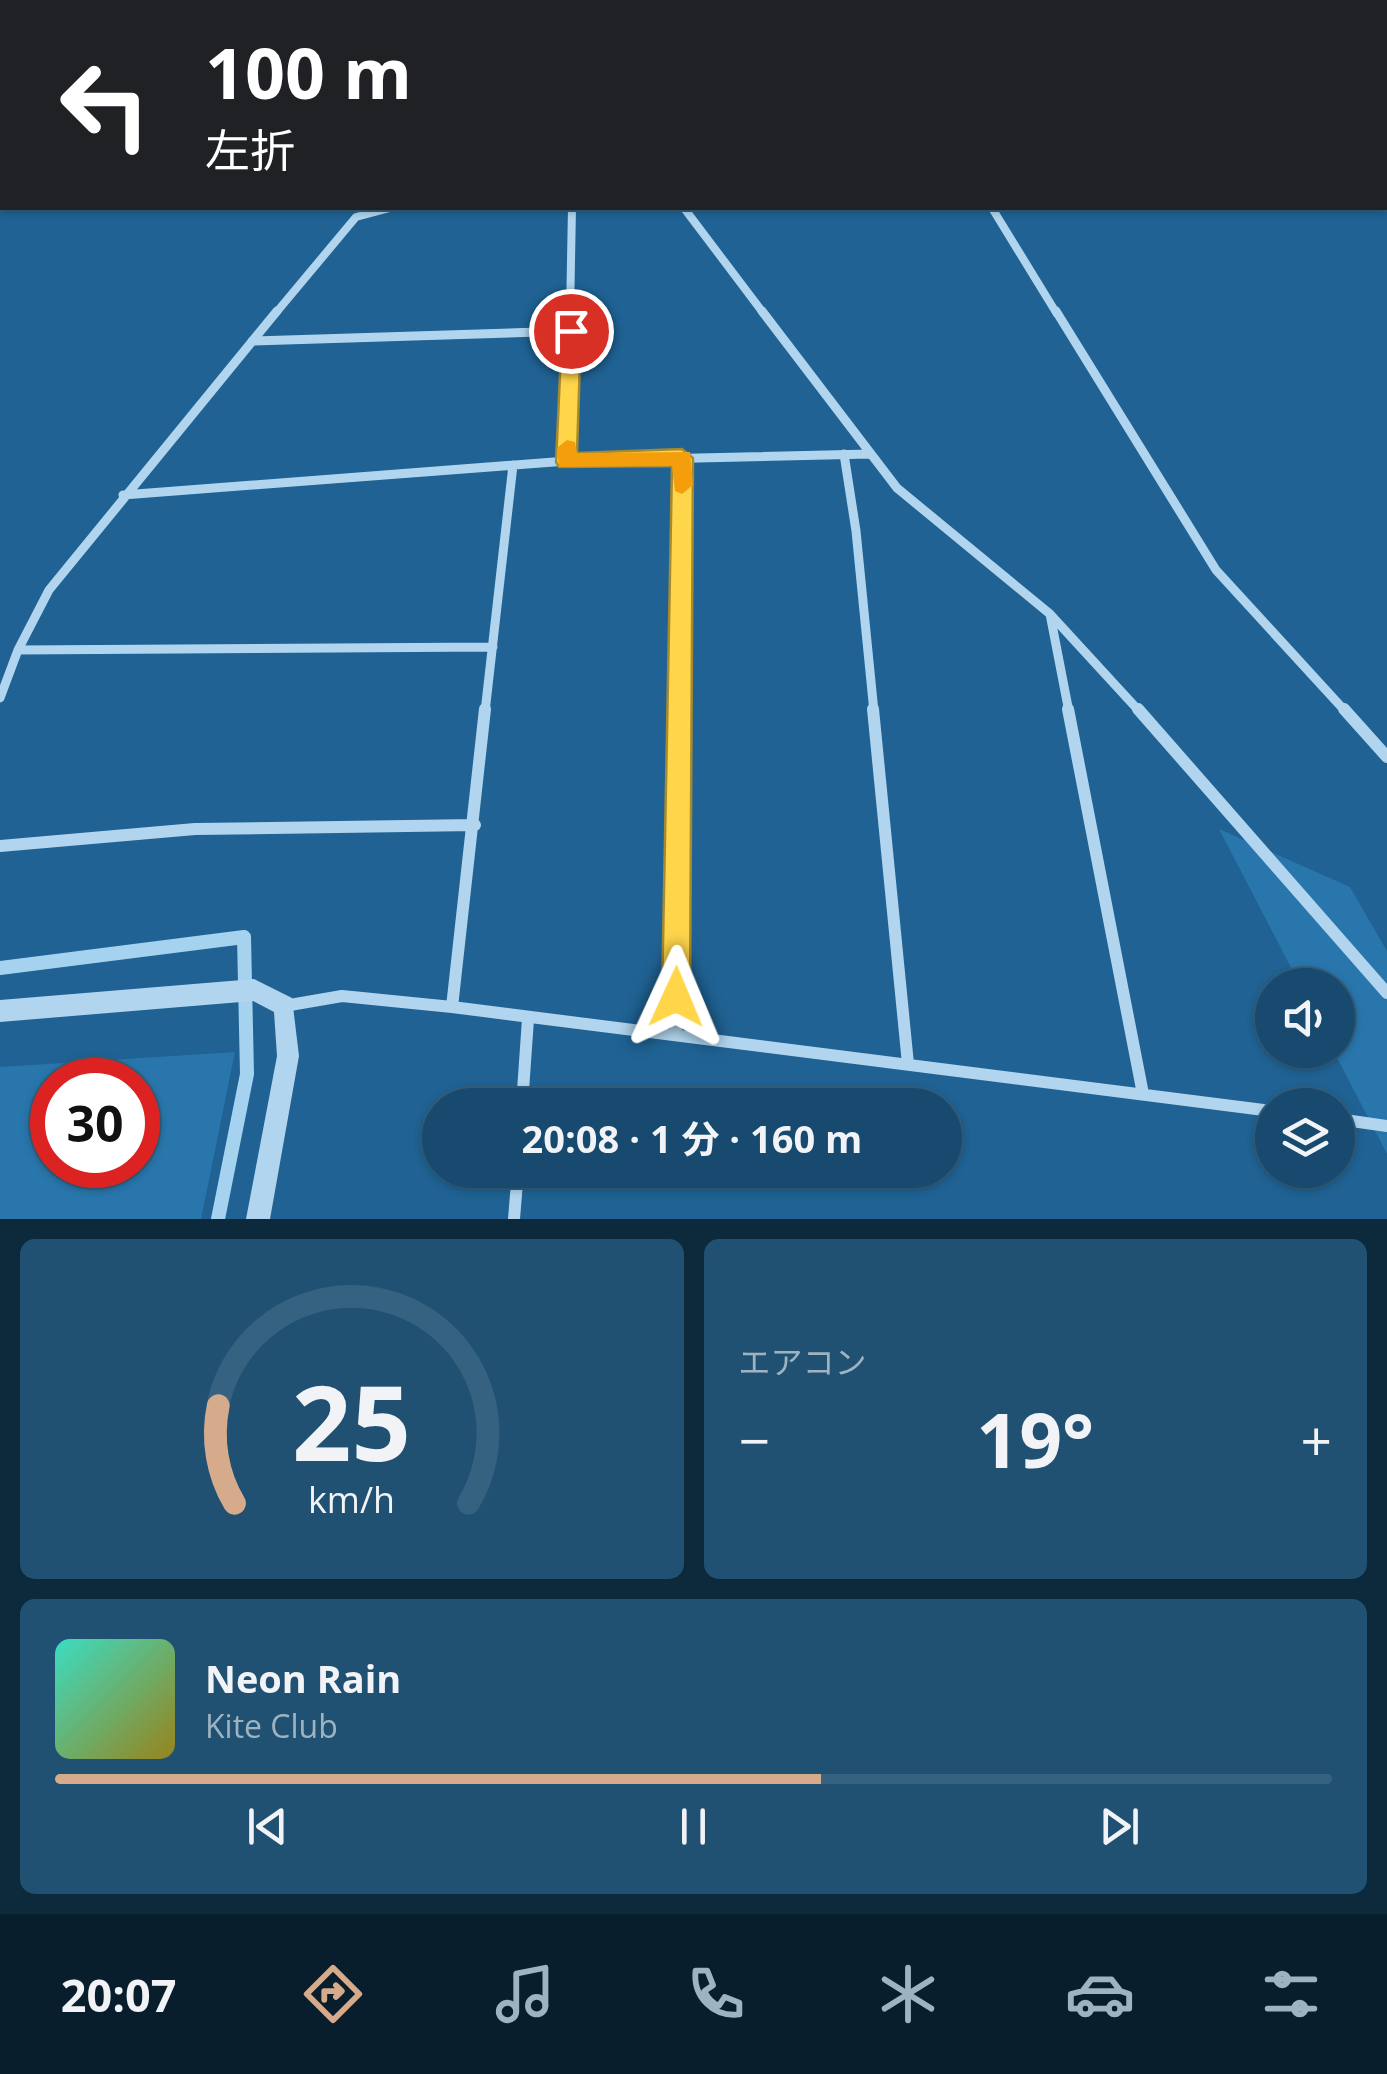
<!DOCTYPE html>
<html lang="ja">
<head>
<meta charset="utf-8">
<style>
  :root { --surface:#174a6e; --page:#205173; --text:#f1f3f6; --muted:#9eb3c2; --line:#366281; --accent:#d6ab8b }
  body { margin:0; font-family:"Open Sans","Noto Sans JP",sans-serif; background:var(--page); color:var(--text); height:100vh; display:flex; flex-direction:column; font-size:38px; white-space:nowrap }
  * { box-sizing:border-box; margin:0 }
  p { font-size:32px; color:var(--muted) }
  .icon { flex:none; width:55px; height:55px; fill:none; stroke:currentColor; stroke-width:2; stroke-linecap:round; stroke-linejoin:round }
  .map { position:relative; height:1219px; overflow:hidden }
  .drawer { display:flex; flex-direction:column; gap:20px; padding:20px; background:#0d293c; flex:1 }
  .drawer>* { flex:none }
  .hud { position:absolute; left:0px; top:0px; width:1388px; height:210px; box-shadow:0 2px 8px #0004,0 0 0 2px var(--line); background:#202124; color:#fff; overflow:hidden }
  .buttons { position:absolute; left:1255px; top:968px; display:grid; gap:20px }
  .buttons a { display:grid; place-items:center; width:100px; height:100px; border-radius:50%; background:var(--surface); box-shadow:0 2px 8px #0004,0 0 0 2px var(--line); font-size:50px }
  .speed { position:absolute; left:30px; top:1058px; display:flex; gap:20px; font-size:50px; font-weight:700; text-align:center }
  .speed>* { display:grid; place-content:center; width:130px; height:130px; border-radius:50%; background:var(--surface); box-shadow:0 2px 8px #0004,0 0 0 2px var(--line); line-height:1 }
  .speed .limit { border:15px solid #d22; background:#fff; color:#111 }
  .pin { position:absolute; display:grid; place-items:center; width:85px; height:85px; color:#fff; margin:-42px; border:5px solid #fff; border-radius:50%; box-shadow:0 2px 10px #0007 }
  .me { position:absolute; width:110px; margin:-55px; rotate:1deg; stroke-linejoin:round; filter:drop-shadow(0 0 8px #0008) }
  .turn { display:flex; align-items:center; gap:35px; height:210px; padding:0 40px; font-size:45px }
  .turn .icon { width:130px; height:130px; stroke-width:2.5 }
  .turn b { display:block; font-size:70px; line-height:85px }
  .big { font-size:75px; font-weight:700; line-height:1.1 }
  .drawer .widget { flex:1; display:flex; flex-direction:column; justify-content:center; gap:15px; min-width:0; padding:0 35px; border-radius:15px; background:var(--page) }
  .drawer .dial { align-items:center; gap:0 }
  .dial svg { height:260px; overflow:visible; fill:none; stroke:var(--line); stroke-width:7; stroke-linecap:round; text-anchor:middle }
  .dial text { fill:var(--text); stroke:none }
  .song { display:flex; align-items:center; gap:30px }
  .cover { width:120px; height:120px; border-radius:15px; background:linear-gradient(135deg,hsl(170 70% 55%),hsl(50 70% 35%)) }
  .played { height:10px; border-radius:5px; background:linear-gradient(90deg,var(--accent) 60%,var(--line) 60%) }
  .keys { display:flex; justify-content:space-around; direction:ltr }
  .heat { display:flex; justify-content:space-between; align-items:center; font-size:55px; direction:ltr }
  .drawer .tiles { flex:1; display:grid; gap:20px; grid-template-columns:1fr 1fr }
  .widget:last-child { grid-column:span 2 }
  .trip { position:absolute; left:422px; top:1088px; width:540px; height:100px; border-radius:50px; background:var(--surface); box-shadow:0 2px 8px #0004,0 0 0 2px var(--line); font-weight:700; line-height:100px; text-align:center }
  .tab-bar { display:flex; height:160px; justify-content:space-around; align-items:center; background:#091e2c; color:var(--muted) }
  .tab-bar .icon { width:70px; height:70px }
  .tab-bar .selected { color:var(--accent) }
  .tab-bar b { font-size:45px; color:var(--text) }
  .map>svg:first-child { display:block }
  .green { fill:#2876ab; fill-rule:evenodd }
  .lines { fill:none; stroke-linecap:round; stroke-linejoin:round }
  .stream { stroke:#a4d2ef; stroke-width:14 }
  .minor-far2 { stroke:#b1d5ee; stroke-width:8 }
  .minor-far1 { stroke:#b1d5ee; stroke-width:9 }
  .minor { stroke:#b1d5ee; stroke-width:12 }
  .tertiary { fill:#b1d5ee; fill-rule:evenodd }
  .route { fill:#ffd54a; stroke:#a68a30; stroke-width:2.5 }
  .slow { fill:#f59e0b }
</style>
</head>
<body>
<div class="map">
<svg width="1387" height="1219" viewBox="0 0 1387 1219">
  <rect width="100%" height="100%" fill="#1f6293"/>
  <path class="green" d="M1219 829 1350 887 1387 951V1154L1333 1050H1338V985H1300Z
    M235 1052 201 1219H0V1067ZM138 1080V1165H52V1080Z"/>
  <g class="lines">
    <path class="stream" d="M0 968 244 937 247 1074 218 1219"/>
    <path class="minor-far2" d="M684 208 764 314
      M992 208 1057 314
      M275 314 356 217 390 208
      M570 314 572 208"/>
    <path class="minor-far1" d="M762 311 897 488 1050 614 1140 712
      M1056 311 1216 570 1346 712
      M252 341 571 331
      M844 454 856 531 874 712
      M567 461 570 311
      M123 495 567 461 870 454
      M1050 614 1069 712
      M18 650 493 647
      M0 698 18 650 49 590 277 311
      M485 712 513 465
      M679 712 682 457"/>
    <path class="minor" d="M873 709 908 1064
      M1068 709 1143 1094
      M1138 709 1387 993
      M1344 709 1387 757
      M0 846 195 829 475 825
      M284 1006 342 996 452 1007 1272 1111
      M452 1007 485 709
      M676 1035 679 709
      M522 1105 528 1019
      M1338 1119 1387 1126
      M514 1219 518 1170"/>
    <path class="tertiary" d="M1364 0H1377L1379 2H1366Z
      M1385 8H1387V15H1385Z
      M254 979 292 998 299 1056 270 1219H246L277 1056 274 1012 253 1001 0 1022V1000Z"/>
  </g>
  <path class="route" d="M571 324 581 331 577 453 682 449 693 458 690 997 686 1007 676 1011 666 1007 662 997 672 466 559 467 556 462 562 331Z"/>
  <path class="slow" d="M567 440 575 442 577 453 690 452 693 485 682 494 675 491 672 466 559 467 557 448Z"/>
</svg>
<div class="buttons">
<a><svg class="icon" aria-label="sound" viewBox="0 0 24 24"><path d="M4 9h4l5-4v14l-5-4H4zM17 9q2 3 0 6"/></svg></a>
<a><svg class="icon" aria-label="layers" viewBox="0 0 24 24"><path d="M12 4l9 5-9 5-9-5zM3 14l9 5 9-5"/></svg></a>
</div>
<div class="speed"><div class="limit">30</div></div>
<div class="pin" style="left:571px;top:331px;background:#d93025"><svg class="icon" aria-label="arrive" viewBox="0 0 24 24"><path d="M6 21V4h12l-3 4 3 4H6"/></svg></div>
<svg class="me" style="left:676px;top:997px" viewBox="-20 -20 40 40"><path d="M0-17L14 15 0 8-14 15z" fill="#ffd54a" stroke="#fff" stroke-width="4"/></svg>
<div class="trip">20:08 · 1 分 · 160 m</div>
<div class="hud">
<div class="turn"><svg class="icon" aria-label="left" viewBox="0 0 24 24"><path d="M17 20v-9H6M10 6l-5 5 5 5"/></svg><div><b>100 m</b>左折</div></div>
</div>
</div>
<section class="drawer">
<div class="tiles">
<div class="widget dial"><svg viewBox="0 0 100 80">
<path d="M14 69A42 42 0 1 1 86 69"/>
<path d="M14 69A42 42 0 0 1 9 39" stroke="#d6ab8b"/>
<text x="50" y="56" font-size="32" font-weight="700">25</text>
<text x="50" y="72" font-size="11">km/h</text>
</svg></div>
<div class="widget"><p>エアコン</p>
<div class="heat"><a>−</a><b class="big">19°</b><a>+</a></div>
</div>
<div class="widget">
<div class="song"><i class="cover"></i><div><b>Neon Rain</b><p>Kite Club</p></div></div>
<div class="played"></div>
<div class="keys"><svg class="icon" aria-label="previous" viewBox="0 0 24 24"><path d="M18 5L8 12l10 7zM5 5v14"/></svg><svg class="icon" aria-label="pause" viewBox="0 0 24 24"><path d="M8 5v14M16 5v14"/></svg><svg class="icon" aria-label="next" viewBox="0 0 24 24"><path d="M6 5l10 7-10 7zM19 5v14"/></svg></div>
</div>
</div>
</section>
<nav class="tab-bar">
<b>20:07</b>
<svg class="icon selected" aria-label="directions" viewBox="0 0 24 24"><path d="M12 3l9 9-9 9-9-9zM9 14v-3h6M13 9l2 2-2 2"/></svg>
<svg class="icon" aria-label="music" viewBox="0 0 24 24"><path d="M9 18V5l10-2v13"/><circle cx="6" cy="18" r="3"/><circle cx="16" cy="16" r="3"/></svg>
<svg class="icon" aria-label="phone" viewBox="0 0 24 24"><path d="M5 4h4l2 5-3 2q2 4 5 5l2-3 5 2v4C11 20 4 13 5 4z"/></svg>
<svg class="icon" aria-label="climate" viewBox="0 0 24 24"><path d="M12 3v18M4 7l16 10M4 17L20 7"/></svg>
<svg class="icon" aria-label="car" viewBox="0 0 24 24"><path d="M5 17H2v-5l4-1 3-4h7l3 4 3 1v5h-3M9 17h6M6 11h13"/><circle cx="7" cy="17" r="2"/><circle cx="17" cy="17" r="2"/></svg>
<svg class="icon" aria-label="filters" viewBox="0 0 24 24"><path d="M4 7h16M4 17h16"/><circle cx="9" cy="7" r="2"/><circle cx="15" cy="17" r="2"/></svg>
</nav>
</body>
</html>
